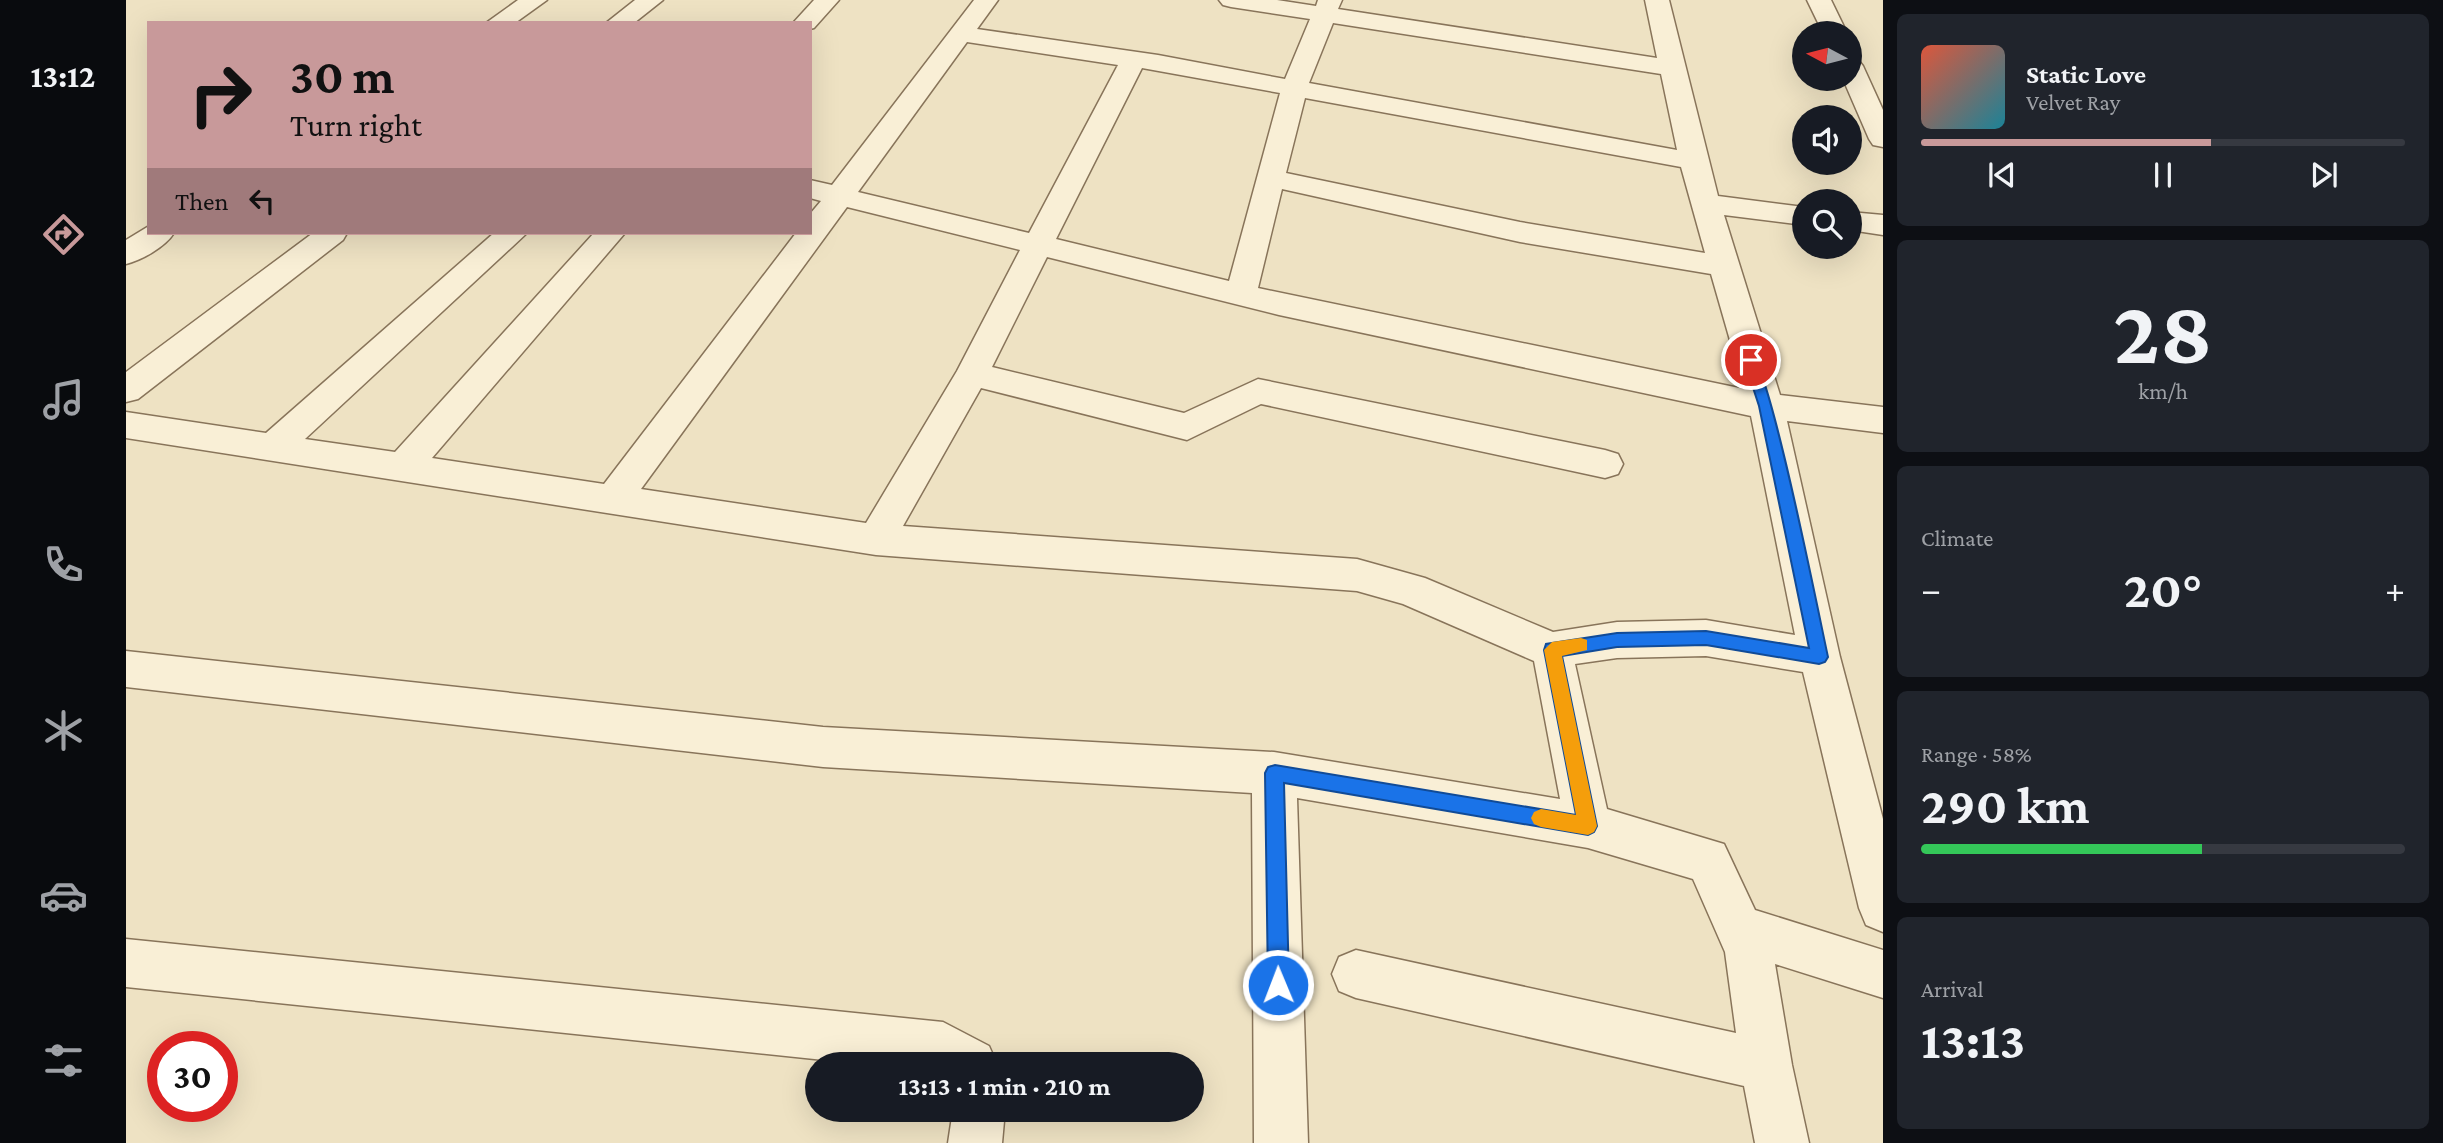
<!DOCTYPE html>
<html lang="en">
<head>
<meta charset="utf-8">
<style>
  :root { --surface:#171b24; --page:#20242c; --text:#f1f3f6; --muted:#9ea1a6; --line:#363941; --accent:#c8999a }
  body { margin:0; font-family:"Crimson Pro",serif; background:var(--page); color:var(--text); height:100vh; display:flex; flex-direction:column; font-size:26px; white-space:nowrap }
  * { box-sizing:border-box; margin:0 }
  p { font-size:23px; color:var(--muted) }
  .icon { flex:none; width:38px; height:38px; fill:none; stroke:currentColor; stroke-width:2; stroke-linecap:round; stroke-linejoin:round }
  .map { position:relative; flex:1; overflow:hidden }
  .drawer { display:flex; flex-direction:column; gap:14px; padding:14px; background:#0d0f14; width:560px }
  .drawer>* { flex:none }
  .top-card { position:absolute; left:21px; top:21px; width:665px; height:214px; border-radius:0px; box-shadow:0 7px 28px #0002; background:#c8999a; color:#111; overflow:hidden }
  .needle { width:46px; rotate:277deg }
  .controls { position:absolute; left:1666px; top:21px; display:grid; gap:14px }
  .controls a { display:grid; place-items:center; width:70px; height:70px; border-radius:50%; background:var(--surface); box-shadow:0 7px 28px #0002; font-size:35px }
  .speed { position:absolute; left:21px; top:1031px; display:flex; gap:14px; font-size:35px; font-weight:700; text-align:center }
  .speed>* { display:grid; place-content:center; width:91px; height:91px; border-radius:50%; background:var(--surface); box-shadow:0 7px 28px #0002; line-height:1 }
  .speed .limit { border:10px solid #d22; background:#fff; color:#111 }
  .pin { position:absolute; display:grid; place-items:center; width:60px; height:60px; color:#fff; margin:-30px; border:4px solid #fff; border-radius:50%; box-shadow:0 2px 7px #0007 }
  .me { position:absolute; width:77px; margin:-38px; rotate:359deg; stroke-linejoin:round; filter:drop-shadow(0 0 5px #0008) }
  .turn { display:flex; align-items:center; gap:24px; height:147px; padding:0 28px; font-size:32px }
  .turn .icon { width:91px; height:91px; stroke-width:2.5 }
  .turn b { display:block; font-size:49px; line-height:60px }
  .then { display:flex; align-items:center; height:66px; padding:0 28px; background:#0003; gap:14px; font-size:26px }
  .big { font-size:52px; font-weight:700; line-height:1.1 }
  .drawer .tile { flex:1; display:flex; flex-direction:column; justify-content:center; gap:10px; min-width:0; padding:0 24px; border-radius:10px; background:var(--page) }
  .drawer .dial { align-items:center; gap:0 }
  .dial b { font-size:91px; line-height:1 }
  .song { display:flex; align-items:center; gap:21px }
  .cover { width:84px; height:84px; border-radius:10px; background:linear-gradient(135deg,hsl(10 70% 55%),hsl(190 70% 35%)) }
  .played { height:7px; border-radius:4px; background:linear-gradient(90deg,var(--accent) 60%,var(--line) 60%) }
  .keys { display:flex; justify-content:space-around; direction:ltr }
  .heat { display:flex; justify-content:space-between; align-items:center; font-size:38px; direction:ltr }
  .charge { height:10px; border-radius:5px; background:linear-gradient(90deg,#34c759 58%,var(--line) 0) }
  .trip { position:absolute; left:679px; top:1052px; width:399px; height:70px; border-radius:35px; background:var(--surface); box-shadow:0 7px 28px #0002; font-weight:700; line-height:70px; text-align:center }
  main { display:flex; flex:1; min-height:0 }
  .dock { display:flex; flex-direction:column; width:126px; justify-content:space-around; align-items:center; background:#090b0e; color:var(--muted) }
  .dock .icon { width:49px; height:49px }
  .dock .current { color:var(--accent) }
  .dock b { font-size:32px; color:var(--text) }
  .map>svg:first-child { display:block }
  .lines { fill:none; stroke-linecap:round; stroke-linejoin:round }
  .minor-casing { stroke:#88745a; stroke-width:3 }
  .minor { fill:#f9efd6; fill-rule:evenodd }
  .route { fill:#1a73e8; stroke:#114b97; stroke-width:2 }
  .slow { fill:#f59e0b }
</style>
</head>
<body>
<main>
<nav class="dock">
<b>13:12</b>
<svg class="icon current" aria-label="directions" viewBox="0 0 24 24"><path d="M12 3l9 9-9 9-9-9zM9 14v-3h6M13 9l2 2-2 2"/></svg>
<svg class="icon" aria-label="music" viewBox="0 0 24 24"><path d="M9 18V5l10-2v13"/><circle cx="6" cy="18" r="3"/><circle cx="16" cy="16" r="3"/></svg>
<svg class="icon" aria-label="phone" viewBox="0 0 24 24"><path d="M5 4h4l2 5-3 2q2 4 5 5l2-3 5 2v4C11 20 4 13 5 4z"/></svg>
<svg class="icon" aria-label="climate" viewBox="0 0 24 24"><path d="M12 3v18M4 7l16 10M4 17L20 7"/></svg>
<svg class="icon" aria-label="car" viewBox="0 0 24 24"><path d="M5 17H2v-5l4-1 3-4h7l3 4 3 1v5h-3M9 17h6M6 11h13"/><circle cx="7" cy="17" r="2"/><circle cx="17" cy="17" r="2"/></svg>
<svg class="icon" aria-label="filters" viewBox="0 0 24 24"><path d="M4 7h16M4 17h16"/><circle cx="9" cy="7" r="2"/><circle cx="15" cy="17" r="2"/></svg>
</nav>
<div class="map">
<svg width="1757" height="1143" viewBox="0 0 1757 1143">
  <rect width="100%" height="100%" fill="#eee2c3"/>
  <g class="lines">
    <g class="minor-casing">
      <path id="minor" d="M392 0H421L389 23H360Z
        M509 0H537L508 23H480Z
        M688 0H713L688 28 684 29V23H667Z
        M848 0H872L851 29 1032 55 1159 79 1184 19 1105 7 1097 5 1093 0H1151L1190 6 1192 0H1216L1212 9 1531 58 1519 0H1543L1592 196 1678 207V225L1598 215 1654 395 1757 407V433L1661 421 1714 657 1757 819V932L1740 925 1733 908 1677 672 1580 656 1491 658 1449 664 1481 809 1598 844 1629 910 1757 950V998L1649 964 1666 1065 1683 1143H1629L1618 1086 1230 998 1213 991 1206 974 1213 957 1230 950 1610 1033 1599 952 1567 879 1462 848 1171 798 1182 1143H1128L1126 793 697 767 0 687V651L697 727 1148 752 1434 799 1408 661 1277 604 1231 591 750 555 0 438V412L140 433 368 233H401L179 439 269 452 468 233H499L306 458 478 484 670 233H684V214L695 201 684 198V180L706 185ZM1207 23 1535 74 1551 150 1183 83ZM841 42 992 65 903 233 732 192ZM1016 68 1154 93 1103 281 930 239ZM1179 98 1555 167 1579 253 1394 222 1160 173ZM1156 189 1394 242 1585 274 1618 389 1132 288ZM721 207 894 250 831 371 740 523 515 489ZM921 257 1153 315 1625 416 1669 635 1580 620 1491 622 1427 632 1299 578 1231 559 777 526 855 388 1061 440 1135 404 1479 478 1492 474 1497 464 1492 454 1479 450 1132 379 1058 413 866 367Z
        M1681 0H1705L1721 33H1697Z
        M1724 58 1733 61 1737 66 1757 110V147L1747 145 1743 139 1717 79H1724Z
        M1724 212 1757 215V235L1724 230Z
        M23 226V233H48C39 247 16 260 0 264V240Z
        M187 233H221L217 240 12 399 0 402V372Z
        M0 939 817 1022 863 1046 871 1064H736L0 987Z
        M827 1110H879L876 1143H822Z"/>
    </g>
    <use href="#minor" class="minor"/>
  </g>
  <path class="route" d="M1625 355C1643 361 1694 621 1702 657L1699 662 1693 664 1580 645 1491 647 1436 656 1471 826 1468 832 1462 835 1158 783 1163 985 1160 992 1152 995 1145 992 1142 985 1139 773 1142 767 1149 765 1450 815 1418 650 1420 644 1491 633 1580 631 1683 648 1633 406 1618 360Z"/>
  <path class="slow" d="M1455 638 1461 640V650L1436 656 1471 826 1468 832 1462 835 1415 827 1408 824 1405 818 1408 812 1415 809 1450 815 1418 650 1426 642Z"/>
</svg>
<div class="controls">
<a><svg class="needle" viewBox="-14 -14 28 28"><path d="M0-13l5 13h-10z" fill="#e53935"/><path d="M0 13l5-13h-10z" fill="#9ea1a6"/></svg></a>
<a><svg class="icon" aria-label="sound" viewBox="0 0 24 24"><path d="M4 9h4l5-4v14l-5-4H4zM17 9q2 3 0 6"/></svg></a>
<a><svg class="icon" aria-label="search" viewBox="0 0 24 24"><circle cx="10" cy="10" r="6"/><path d="M15 15l6 6"/></svg></a>
</div>
<div class="speed"><div class="limit">30</div></div>
<div class="pin" style="left:1625px;top:360px;background:#d93025"><svg class="icon" aria-label="arrive" viewBox="0 0 24 24"><path d="M6 21V4h12l-3 4 3 4H6"/></svg></div>
<svg class="me" style="left:1152px;top:985px" viewBox="-20 -20 40 40"><circle r="17" fill="#1a73e8" stroke="#fff" stroke-width="3"/><path d="M0-11L8 9 0 5-8 9z" fill="#fff"/></svg>
<div class="trip">13:13 · 1 min · 210 m</div>
<div class="top-card">
<div class="turn"><svg class="icon" aria-label="right" viewBox="0 0 24 24"><path d="M7 20v-9h11M14 6l5 5-5 5"/></svg><div><b>30 m</b>Turn right</div></div>
<div class="then">Then<svg class="icon" aria-label="left" viewBox="0 0 24 24"><path d="M17 20v-9H6M10 6l-5 5 5 5"/></svg></div>
</div>
</div>
<section class="drawer">
<div class="tile">
<div class="song"><i class="cover"></i><div><b>Static Love</b><p>Velvet Ray</p></div></div>
<div class="played"></div>
<div class="keys"><svg class="icon" aria-label="previous" viewBox="0 0 24 24"><path d="M18 5L8 12l10 7zM5 5v14"/></svg><svg class="icon" aria-label="pause" viewBox="0 0 24 24"><path d="M8 5v14M16 5v14"/></svg><svg class="icon" aria-label="next" viewBox="0 0 24 24"><path d="M6 5l10 7-10 7zM19 5v14"/></svg></div>
</div>
<div class="tile dial"><b>28</b><p>km/h</p></div>
<div class="tile"><p>Climate</p>
<div class="heat"><a>−</a><b class="big">20°</b><a>+</a></div>
</div>
<div class="tile"><p>Range · 58%</p><b class="big">290 km</b><div class="charge"></div></div>
<div class="tile"><p>Arrival</p><b class="big">13:13</b></div>
</section>
</main>
</body>
</html>
